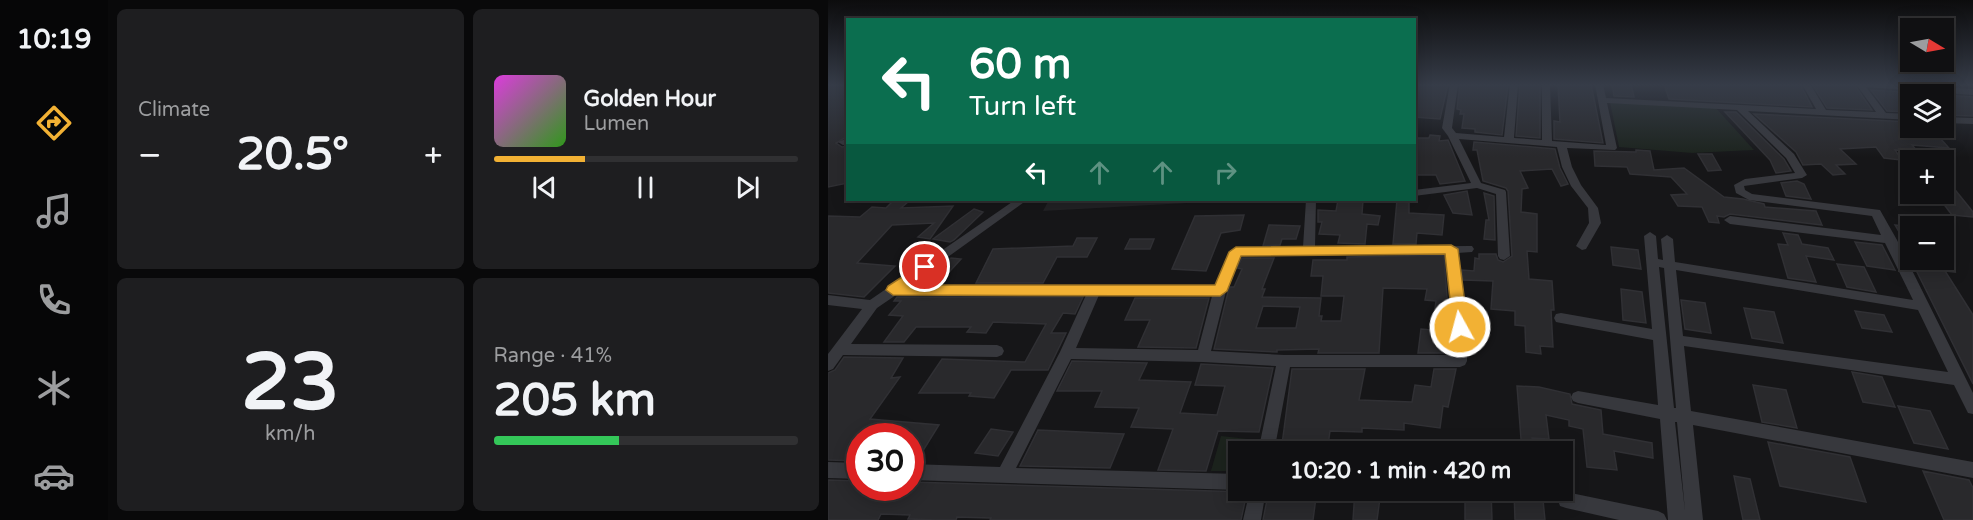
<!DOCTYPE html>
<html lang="en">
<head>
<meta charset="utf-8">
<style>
  :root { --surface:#101012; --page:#1e1e20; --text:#f1f3f6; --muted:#9c9d9f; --line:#303032; --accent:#f2b134 }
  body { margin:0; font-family:"Varela Round",sans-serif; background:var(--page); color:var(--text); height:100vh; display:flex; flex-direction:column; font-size:22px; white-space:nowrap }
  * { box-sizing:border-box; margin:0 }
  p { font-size:20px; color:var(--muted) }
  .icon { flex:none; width:33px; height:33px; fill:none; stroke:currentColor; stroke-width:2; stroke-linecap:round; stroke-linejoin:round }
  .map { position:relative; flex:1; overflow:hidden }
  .drawer { display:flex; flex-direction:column; gap:9px; padding:9px; background:#09090a; width:720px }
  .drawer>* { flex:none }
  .hud { position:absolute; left:18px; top:18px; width:570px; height:183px; border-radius:0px; box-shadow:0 3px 15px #0003,0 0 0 2px var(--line); background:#0b6e4f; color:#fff; overflow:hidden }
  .needle { width:39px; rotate:100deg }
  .controls { position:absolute; left:1072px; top:18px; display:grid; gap:12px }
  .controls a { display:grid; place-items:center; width:54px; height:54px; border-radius:0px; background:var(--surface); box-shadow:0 3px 15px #0003,0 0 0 2px var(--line); font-size:30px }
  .speed { position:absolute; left:18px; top:423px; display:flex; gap:12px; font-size:30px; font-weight:700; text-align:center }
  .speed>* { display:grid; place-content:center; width:78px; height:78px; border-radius:50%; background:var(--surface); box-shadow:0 3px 15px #0003,0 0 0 2px var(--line); line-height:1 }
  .speed .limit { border:9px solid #d22; background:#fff; color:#111 }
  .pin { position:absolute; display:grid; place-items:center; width:51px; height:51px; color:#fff; margin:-26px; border:3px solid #fff; border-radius:50%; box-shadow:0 2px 6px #0007 }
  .me { position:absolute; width:66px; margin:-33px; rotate:353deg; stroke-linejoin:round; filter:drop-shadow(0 0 4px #0008) }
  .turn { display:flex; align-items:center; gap:21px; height:126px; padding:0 24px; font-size:27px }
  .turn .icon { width:78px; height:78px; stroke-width:2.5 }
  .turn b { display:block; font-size:42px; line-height:51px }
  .lanes { display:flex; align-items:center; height:57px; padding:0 24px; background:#0003; justify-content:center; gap:30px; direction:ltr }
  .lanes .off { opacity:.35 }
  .big { font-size:45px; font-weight:700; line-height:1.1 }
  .drawer .tile { flex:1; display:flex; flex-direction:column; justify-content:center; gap:9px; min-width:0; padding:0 21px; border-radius:9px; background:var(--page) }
  .drawer .dial { align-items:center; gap:0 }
  .dial b { font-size:78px; line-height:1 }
  .song { display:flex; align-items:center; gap:18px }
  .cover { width:72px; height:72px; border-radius:9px; background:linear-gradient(135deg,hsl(300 70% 55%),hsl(110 70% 35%)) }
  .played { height:6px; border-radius:3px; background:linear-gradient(90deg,var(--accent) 30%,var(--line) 30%) }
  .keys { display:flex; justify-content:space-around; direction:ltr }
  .heat { display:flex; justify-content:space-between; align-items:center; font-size:33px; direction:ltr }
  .charge { height:9px; border-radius:4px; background:linear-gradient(90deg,#34c759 41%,var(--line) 0) }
  .drawer .tiles { flex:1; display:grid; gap:9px; grid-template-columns:repeat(2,1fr) }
  .trip { position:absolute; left:400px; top:441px; width:345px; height:60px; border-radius:0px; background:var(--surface); box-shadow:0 3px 15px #0003,0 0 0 2px var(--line); font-weight:700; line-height:60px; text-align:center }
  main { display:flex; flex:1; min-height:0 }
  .menu { display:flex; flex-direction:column; width:108px; justify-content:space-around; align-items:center; background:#060607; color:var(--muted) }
  .menu .icon { width:42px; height:42px }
  .menu .current { color:var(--accent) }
  .menu b { font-size:27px; color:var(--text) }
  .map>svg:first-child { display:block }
  .built { fill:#222225 }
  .green { fill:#1c231d }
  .building { fill:#29292c; stroke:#303034; stroke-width:1.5; fill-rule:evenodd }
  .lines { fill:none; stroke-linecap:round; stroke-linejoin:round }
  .minor { fill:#37383d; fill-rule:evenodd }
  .route { fill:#f2b134; stroke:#9d7322; stroke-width:1.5 }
</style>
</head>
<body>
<main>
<nav class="menu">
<b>10:19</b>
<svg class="icon current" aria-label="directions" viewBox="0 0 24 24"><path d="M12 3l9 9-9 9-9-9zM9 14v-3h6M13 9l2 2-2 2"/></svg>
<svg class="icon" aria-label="music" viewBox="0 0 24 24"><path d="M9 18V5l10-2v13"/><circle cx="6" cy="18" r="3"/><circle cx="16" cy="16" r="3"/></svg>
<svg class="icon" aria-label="phone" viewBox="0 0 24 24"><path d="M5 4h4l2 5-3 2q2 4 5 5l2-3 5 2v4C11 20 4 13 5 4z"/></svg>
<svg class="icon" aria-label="climate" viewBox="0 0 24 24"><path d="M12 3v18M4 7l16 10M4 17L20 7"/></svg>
<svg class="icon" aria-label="car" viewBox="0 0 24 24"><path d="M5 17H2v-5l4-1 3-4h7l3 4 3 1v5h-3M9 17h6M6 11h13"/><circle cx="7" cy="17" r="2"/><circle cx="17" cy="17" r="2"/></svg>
</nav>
<section class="drawer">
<div class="tiles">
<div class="tile"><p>Climate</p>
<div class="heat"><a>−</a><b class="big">20.5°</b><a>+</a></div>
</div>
<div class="tile">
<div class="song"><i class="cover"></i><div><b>Golden Hour</b><p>Lumen</p></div></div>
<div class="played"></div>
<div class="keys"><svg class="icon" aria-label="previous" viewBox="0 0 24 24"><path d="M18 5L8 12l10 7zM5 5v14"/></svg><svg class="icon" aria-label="pause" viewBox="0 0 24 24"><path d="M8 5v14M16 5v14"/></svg><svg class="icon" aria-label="next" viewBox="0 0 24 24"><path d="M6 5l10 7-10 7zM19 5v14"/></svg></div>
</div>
<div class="tile dial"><b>23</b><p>km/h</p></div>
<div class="tile"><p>Range · 41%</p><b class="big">205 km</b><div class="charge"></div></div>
</div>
</section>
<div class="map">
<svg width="1145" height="520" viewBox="0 0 1145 520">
  <rect width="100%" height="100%" fill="#161618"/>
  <path class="built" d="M221 200H413L215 211Z"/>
  <path class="green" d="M782 102 887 107 926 150 864 153 791 147Z
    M393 436 428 440 426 451 411 452V471H383Z"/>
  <path class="building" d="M0 84H20V136L8 143 14 147 20 146V183L0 187Z
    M586 84H620L612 119 586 117Z
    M632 84H680L674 135 647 132V129L634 128 636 114H632L633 110 629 109Z
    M692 84H712V138L688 136Z
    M730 84H763L775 143 726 139V121L732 122Z
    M784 84H803L806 97 786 96Z
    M836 84H972L984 107 841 99Z
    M984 84H1026L1044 110 999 108Z
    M1043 90 1108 94H1083V112L1059 111Z
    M1116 95 1145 97V116L1116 115Z
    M897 112H908L956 159 963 171 948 173 942 160Z
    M926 114 1083 122V128H1103L1121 148 1084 145 1090 152 1067 150 1074 160 1056 158 1048 147 1012 149 1028 164 1008 165 1017 174 1005 175 993 164 975 165 968 152Z
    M602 135 612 136 611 141 620 140 637 181 612 184 608 175H587L588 138H601Z
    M646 142 727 149 732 168 740 184 733 186 724 169 692 171 700 188 694 189 693 212 709 214V252L699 251 701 279 724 281 726 310H723L725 347 712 346 713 354 698 352 697 326 687 325V311L663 309 665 281 635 280 634 270 646 271 647 258 651 259V254H668L670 260 675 262 684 256 680 191 678 188 655 181 649 150H645Z
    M808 150 822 151 826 170 856 168 896 197 915 199 936 204 937 207 988 211 994 225 902 214 896 217 889 216 891 223 881 222 874 207 850 206 843 195 859 194 843 177 802 174 799 167 767 166 766 151 808 152Z
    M870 154H884L893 170 880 171Z
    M969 181 976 184 983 199 958 196 953 183Z
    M1116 185 1124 186 1145 212V217L1124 215 1108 194H1116Z
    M639 191 644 215 625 213 616 195Z
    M656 193 666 196 667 240 656 239 658 220H661Z
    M510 200H535L534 214 552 216 550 225 539 224 537 244 510 243 512 235 491 234 494 222H490V210L508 211Z
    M569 200H581V213L616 215 614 235 589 233 588 244H565Z
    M65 201 80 202 73 208 125 206 102 239 90 237 106 223 64 225 29 263 67 266 36 297 0 293V216L32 217 44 207 58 208Z
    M146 209 155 212 126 240 122 242 105 239Z
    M416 215 412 230 393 233 378 271 344 269 367 216Z
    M441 225 472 226 468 239H454L452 245 435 246Z
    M1067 225 1083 227V252Z
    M955 233 970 235 974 244 1000 248 1006 260 978 256 988 282 960 278 950 244 960 245Z
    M249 238H269L259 257H229L215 283H148L165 249 245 246Z
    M302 239H326L322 249H297Z
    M1027 242 1054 245 1067 270 1039 266Z
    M783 247 810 250 813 269 785 265Z
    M616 255 623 353H590L593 329 604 330 608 301 597 300 599 289 555 288 551 353H490L491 349 449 350V352L386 349 400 292 402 287H406L414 269 409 268 414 258H446L434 289H437L434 297 493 298 491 316H494L493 321H513L516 296H493L495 276H483L485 260H519V257ZM435 306 472 307 468 328H428Z
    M123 258 133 259 111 283H88Z
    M1083 260H1120L1127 272 1117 271 1145 315V384Z
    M1009 264 1036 267 1048 292 1019 287Z
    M793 289 814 292 818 323 795 320Z
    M69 297H255L247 314 235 313 223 333H238L220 370H183L166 398 141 396 143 393H91L114 359 197 362 218 324 165 322 158 333 139 332 143 327H88L76 342H56L75 316 61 315 73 301H66Z
    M307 298H381L368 348 310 347 322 320H297Z
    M853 300 877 303 883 333 857 329Z
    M916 308 946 312 955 343 924 338Z
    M1027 311 1056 315 1064 332 1034 328Z
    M639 312 650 313 648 350H641Z
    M16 357 75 358 63 378 72 377 42 419 111 425 88 462H82V436H32V461L0 460V373L7 370Z
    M244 361 319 363 311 380 363 382 352 413 389 415 397 386 367 385 373 364 445 368 431 432 390 431 378 471 330 470 345 429 303 427 311 408 267 407 274 391H229Z
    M464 369H537L531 400 584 402 587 385 603 387 606 369H628L620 407 615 406 612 428 576 423V430L534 428V432L502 431 499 452H453Z
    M1024 372 1054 377 1067 407 1035 402Z
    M925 385 958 390 969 428 934 422Z
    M689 386 711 387 742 394 744 404 773 410 775 434 824 443 825 458 786 451 789 470 759 467 755 429 741 426V420L718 415 721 439 704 438 705 452H694Z
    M1070 406 1102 411 1120 449 1086 443Z
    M163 429 185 432 170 456 147 453Z
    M210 430 296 434 282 468 192 466Z
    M940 442 1022 457 1038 502 952 486Z
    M1095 471 1141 480 1145 488V520H1116Z
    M906 476 922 479 932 520H915Z
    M0 480 32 481V488H82V482L419 492 413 520H162L163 518 129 517 128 520H109L80 519 82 515 53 514 50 520H0Z
    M441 490H489L485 520H435Z
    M527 490 553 491 549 520H525Z
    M637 490H663L664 520H637Z
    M686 490H714L717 520H687Z"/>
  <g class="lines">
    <path class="minor" d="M622 84H630L624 128 628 133 676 137 682 84H690L686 138 714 140V84H722L724 141 778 145 767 84H775L778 98 988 109 974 84H982L998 110 1048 112 1028 84H1064L1145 89V95L1038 87 1058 113 1083 114V120L920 111 966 154 979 175 974 178 916 186 917 190 924 194 1052 210 1069 240 1145 393V414L1140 413 1126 385 856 346 863 411 1145 462V478L865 425 875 520H840L832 419 750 403 745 401 743 397 745 393 750 391 830 405 825 340 733 323 728 322 726 318 728 314 733 313 824 329 816 236 822 232 828 236 830 259 835 260 833 239 839 235 845 239 847 262 1085 300 1057 243 902 224 896 220 902 216 1053 235 1044 216 921 200 908 193 906 185 917 179 967 173 958 158 909 110 779 103 789 148 787 150 739 148 744 167 753 185 770 208 773 223 758 249 754 250 748 246 761 223 760 208 743 186 734 167 729 147 631 139 653 183 677 190 678 192 682 256 676 260 672 259 670 256 668 194 649 188 586 196V190L643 183 620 136 614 128ZM831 267 836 268 848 408H846ZM848 270 1090 310 1120 372 855 336ZM847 422H849L857 511Z
      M1116 117 1145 118V124L1116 123Z
      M20 138V144L15 145 10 142Z
      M187 200H199L81 285 388 286 404 249 475 247 478 200H488L487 247 644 246 646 249 644 252 629 253 639 327V361L637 365 632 367H462L446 452H430L448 366 375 362 243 359 188 468 411 474V490L82 480V464L172 467 232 352 258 295H68L49 308 23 344 169 345 174 347 176 351 174 355 169 357 15 355 5 369 0 371V354L34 309 0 305V295L42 300ZM618 253 625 327V355H456L383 351 398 291 412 256ZM271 295 384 296 370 350 248 348Z
      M0 462 32 463V479L0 478Z
      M422 490H438L433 520H415Z
      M738 492 830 511 836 514 839 520H791L738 508 732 506 730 500 732 494Z"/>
  </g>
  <linearGradient id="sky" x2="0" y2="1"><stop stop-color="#0c0c0d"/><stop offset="0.54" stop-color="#363c48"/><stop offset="1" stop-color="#363c48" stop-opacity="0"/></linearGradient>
  <rect width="1145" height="157" fill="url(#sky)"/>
  <path class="route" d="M623 245 630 249 640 327 638 331H627L625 327 617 254 413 256 399 291 392 296 65 295 58 290 60 286 97 262 104 267 83 285H387L401 252 408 247Z"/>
</svg>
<div class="controls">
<a><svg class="needle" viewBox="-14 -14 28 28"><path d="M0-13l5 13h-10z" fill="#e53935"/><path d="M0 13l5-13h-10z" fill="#9c9d9f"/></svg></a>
<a><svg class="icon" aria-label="layers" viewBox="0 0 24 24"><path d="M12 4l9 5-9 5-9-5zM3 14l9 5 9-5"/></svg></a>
<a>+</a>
<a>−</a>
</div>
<div class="speed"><div class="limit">30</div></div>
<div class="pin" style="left:97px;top:267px;background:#d93025"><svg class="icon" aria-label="arrive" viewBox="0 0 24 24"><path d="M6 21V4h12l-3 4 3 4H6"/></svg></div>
<svg class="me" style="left:632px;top:327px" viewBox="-20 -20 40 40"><circle r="17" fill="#f2b134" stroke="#fff" stroke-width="3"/><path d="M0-11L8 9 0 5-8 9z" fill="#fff"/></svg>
<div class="trip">10:20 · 1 min · 420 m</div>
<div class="hud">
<div class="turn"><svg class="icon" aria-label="left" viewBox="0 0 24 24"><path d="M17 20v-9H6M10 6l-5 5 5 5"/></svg><div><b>60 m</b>Turn left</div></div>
<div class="lanes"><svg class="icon" aria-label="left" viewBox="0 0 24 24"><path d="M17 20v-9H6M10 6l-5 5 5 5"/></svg><svg class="icon off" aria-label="ahead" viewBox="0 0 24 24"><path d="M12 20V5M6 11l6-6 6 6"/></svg><svg class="icon off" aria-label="ahead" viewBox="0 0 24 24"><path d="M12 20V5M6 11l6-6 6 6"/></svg><svg class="icon off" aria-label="right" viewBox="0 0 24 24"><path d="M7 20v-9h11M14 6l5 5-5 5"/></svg></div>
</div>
</div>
</main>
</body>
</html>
